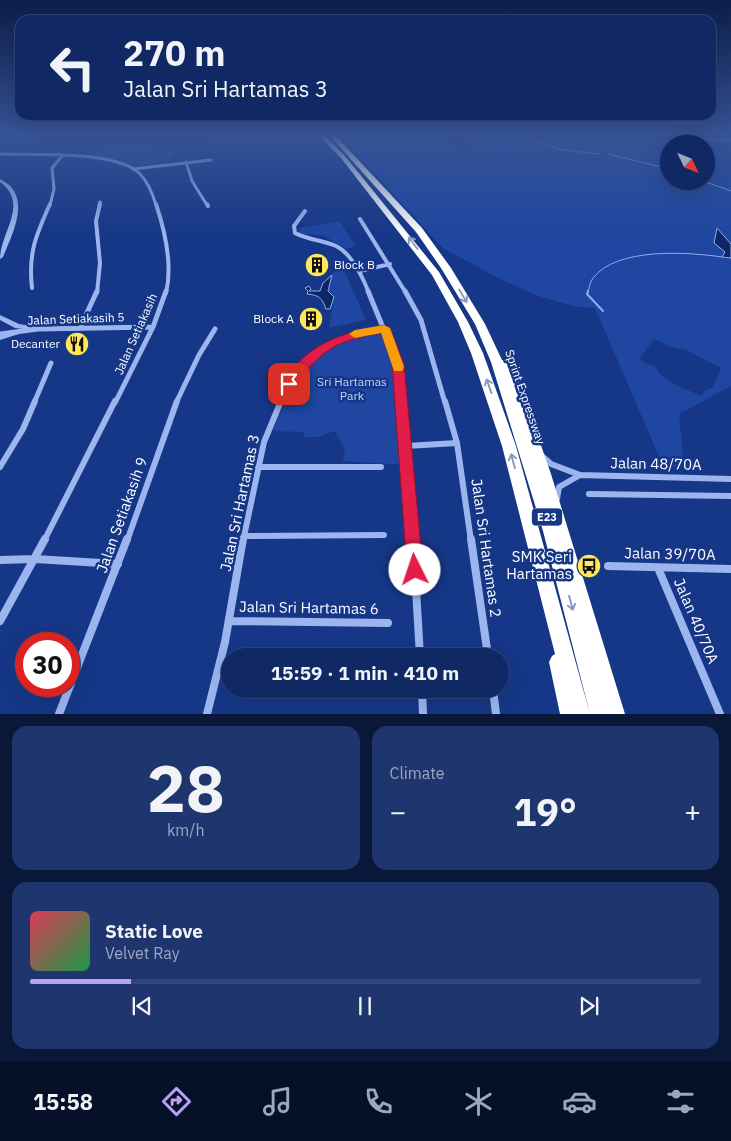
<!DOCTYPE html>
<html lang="en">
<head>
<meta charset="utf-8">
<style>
  :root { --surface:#102965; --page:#1e356e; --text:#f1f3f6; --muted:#9ca6bf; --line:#304579; --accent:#bca0f2 }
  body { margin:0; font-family:"IBM Plex Sans",sans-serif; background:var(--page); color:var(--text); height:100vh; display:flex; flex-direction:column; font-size:19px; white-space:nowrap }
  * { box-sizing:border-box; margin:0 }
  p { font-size:16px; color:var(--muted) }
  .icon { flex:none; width:28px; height:28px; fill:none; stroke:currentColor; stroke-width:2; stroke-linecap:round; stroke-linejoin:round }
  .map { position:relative; height:714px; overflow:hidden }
  .drawer { display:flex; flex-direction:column; gap:12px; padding:12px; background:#091738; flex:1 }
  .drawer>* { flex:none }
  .hud { position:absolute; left:15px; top:15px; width:701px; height:105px; border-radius:15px; box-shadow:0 5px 20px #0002,0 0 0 1px var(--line); background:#102965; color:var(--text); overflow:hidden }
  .needle { width:32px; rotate:133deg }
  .fabs { position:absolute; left:660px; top:135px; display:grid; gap:10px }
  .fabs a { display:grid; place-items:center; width:55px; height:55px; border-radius:50%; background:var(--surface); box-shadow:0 5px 20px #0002,0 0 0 1px var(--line); font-size:25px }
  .speed { position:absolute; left:15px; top:632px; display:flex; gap:10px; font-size:25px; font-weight:700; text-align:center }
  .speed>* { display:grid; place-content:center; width:65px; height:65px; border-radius:50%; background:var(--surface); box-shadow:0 5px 20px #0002,0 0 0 1px var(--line); line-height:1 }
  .speed .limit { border:8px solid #d22; background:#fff; color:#111 }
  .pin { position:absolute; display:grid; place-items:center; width:42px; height:42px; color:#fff; margin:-21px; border-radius:10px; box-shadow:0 2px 8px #0006 }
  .me { position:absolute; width:55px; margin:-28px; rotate:356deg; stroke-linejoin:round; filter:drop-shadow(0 0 4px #0008) }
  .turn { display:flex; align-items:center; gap:18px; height:105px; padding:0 25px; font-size:22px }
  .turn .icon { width:65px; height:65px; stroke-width:2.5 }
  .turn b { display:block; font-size:35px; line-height:42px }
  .big { font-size:38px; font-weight:700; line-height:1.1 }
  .drawer .tile { flex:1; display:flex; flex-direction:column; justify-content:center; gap:8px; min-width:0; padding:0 18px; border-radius:15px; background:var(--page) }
  .drawer .dial { align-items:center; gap:0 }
  .dial b { font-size:65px; line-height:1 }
  .song { display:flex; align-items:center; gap:15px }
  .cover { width:60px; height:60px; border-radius:8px; background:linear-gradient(135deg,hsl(350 70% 55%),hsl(140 70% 35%)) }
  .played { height:5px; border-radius:2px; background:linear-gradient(90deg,var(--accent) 15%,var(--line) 15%) }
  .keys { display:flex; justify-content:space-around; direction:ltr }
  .heat { display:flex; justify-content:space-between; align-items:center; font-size:28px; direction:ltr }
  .drawer .tiles { flex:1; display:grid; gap:12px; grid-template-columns:1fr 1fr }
  .tile:last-child { grid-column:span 2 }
  .trip { position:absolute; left:221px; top:648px; width:288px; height:50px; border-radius:25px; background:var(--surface); box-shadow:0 5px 20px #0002,0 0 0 1px var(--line); font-weight:700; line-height:50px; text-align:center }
  .tabs { display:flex; height:80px; justify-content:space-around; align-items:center; background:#061028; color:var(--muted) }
  .tabs .icon { width:35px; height:35px }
  .tabs .on { color:var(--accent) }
  .tabs b { font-size:22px; color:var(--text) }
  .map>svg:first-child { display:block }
  .green { fill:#1f46a0; fill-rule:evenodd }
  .water { fill:#0e2664; stroke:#8eaef1 }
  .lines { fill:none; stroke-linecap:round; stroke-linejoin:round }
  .stream-far1 { stroke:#8eaef1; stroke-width:1 }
  .stream { stroke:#8eaef1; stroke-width:2 }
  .pedestrian { stroke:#9cb5ee; stroke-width:2.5 }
  .minor-far4 { stroke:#9cb5ee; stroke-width:3 }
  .minor-far3 { stroke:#9cb5ee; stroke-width:4 }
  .minor-far2 { stroke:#9cb5ee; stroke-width:5 }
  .minor-far1 { stroke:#9cb5ee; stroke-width:6 }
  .minor { stroke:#9cb5ee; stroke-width:8 }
  .tertiary { fill:#9cb5ee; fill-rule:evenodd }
  .motorway { fill:#fff; fill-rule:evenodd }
  .oneway { stroke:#8a9bc3 }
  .route { fill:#e11d48; stroke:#92132f }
  .slow { fill:#f59e0b }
  .labels { text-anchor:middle; stroke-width:5; stroke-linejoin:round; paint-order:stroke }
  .shield { fill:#163787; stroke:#b9c3db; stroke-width:1 }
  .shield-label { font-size:11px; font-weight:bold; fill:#fff }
  .poi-label { font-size:12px; fill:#fff; stroke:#163787; text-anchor:end }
  .street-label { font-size:12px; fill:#fff; stroke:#163787 }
  .park-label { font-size:12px; fill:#c2d3fa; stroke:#163787 }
  .near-street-label { font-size:15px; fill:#fff; stroke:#163787 }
  .near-poi-label { font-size:15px; fill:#fff; stroke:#163787; text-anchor:end }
</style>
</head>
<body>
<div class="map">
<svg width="731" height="714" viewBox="0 0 731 714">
  <rect width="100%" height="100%" fill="#163787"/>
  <path class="green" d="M199 135H317L323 140 190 138Z
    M339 135H436C451 142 457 156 475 146L463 135H731V386L679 414 684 467 664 468 595 308 577 307 541 297 500 279 443 248ZM669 144H706V181H669ZM654 339 671 347 686 350 721 368 712 388 705 390 701 396C687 389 661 382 655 366L644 363 640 358Z
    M102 146H169L167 149H151L148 153 176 152 169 162 134 166 91 155Z
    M340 221 355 246 347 249 324 236 299 233 300 228Z
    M336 267 344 270 366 320 329 328 334 297 328 291 332 275Z
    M384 331 397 364 405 465 343 461 345 450 335 431 318 437H304V432L273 431C283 402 304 363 332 347 347 338 368 336 384 331Z"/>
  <path class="water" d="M717 228 731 244V258L722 257 725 252 714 243Z
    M332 275 328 291 334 297 330 309H326C322 298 319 295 307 294L308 291 305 288 309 286 311 289 309 291H320L323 283Z"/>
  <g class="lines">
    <path class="stream-far1" d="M511 135 563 150 599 154
      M608 154 669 169
      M703 181 731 191
      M588 293C589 288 590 282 593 278 617 247 688 252 722 257"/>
    <path class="stream" d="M588 291 587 294 603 311"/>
    <path class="pedestrian" d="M684 135 699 139 731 140"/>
    <path class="minor-far4" d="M0 154C33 155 116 150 140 174 148 182 153 195 156 205
      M186 162 192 181 207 205
      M133 169 211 160
      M50 205 54 189 52 168 62 156
      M99 205 100 202"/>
    <path class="minor-far3" d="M156 204C165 231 173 264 166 293
      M207 204 208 206
      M305 211 294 226 295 233C308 240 323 240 336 246 351 253 363 278 369 293
      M360 219 406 293
      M360 271 390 264
      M32 288C28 253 36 235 50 204
      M97 293 100 263 96 221 100 204"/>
    <path class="minor-far2" d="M368 291 398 364 402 403
      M405 291 421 320 445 403
      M80 328 97 291
      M0 334 38 329 153 327
      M34 403 51 363
      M115 403 153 327 166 291
      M176 403 199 355 215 329
      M280 403C307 350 327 339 384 328"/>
    <path class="minor-far1" d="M402 401 413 541
      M445 401 457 443 471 541
      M406 446 457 443
      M542 456 551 464 580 475 731 479
      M0 467 23 429 35 401
      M258 467H381
      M589 494 731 496
      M557 499 559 487 580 475
      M245 536 384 535
      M44 541 115 401
      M127 541 177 401
      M243 541 264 442 281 401"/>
    <path class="minor" d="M413 539 420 656
      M471 539 488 656
      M0 560 35 559 118 564
      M608 566 731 569
      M658 568 720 714
      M0 621 45 539
      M230 621 388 623
      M422 689 423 714
      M493 689 496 714
      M59 714 127 539
      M207 714 225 642 243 539"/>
    <path class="tertiary" d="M0 179C33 195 13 232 3 257L0 259C0 232 30 204 0 182Z
      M0 315 19 324 38 327 42 329 38 331 15 328 0 320Z
      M16 330 20 332 19 334 0 340V334Z"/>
    <path class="motorway" d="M318 135H324L345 156 439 272 468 322 483 353 516 446 590 714H560L549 662 552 656 555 654 502 446 471 353 458 322 432 275 341 158Z
      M329 135H335L422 228 451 268 485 324 502 360H508L518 380 551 474 625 714H590L543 531 491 362 475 324 441 268 416 232Z"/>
  </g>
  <defs><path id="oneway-shaft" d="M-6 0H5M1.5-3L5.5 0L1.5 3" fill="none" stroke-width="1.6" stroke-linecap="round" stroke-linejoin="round" transform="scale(1.25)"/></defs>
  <g class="oneway">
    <use href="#oneway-shaft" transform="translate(413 243) rotate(-127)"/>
    <use href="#oneway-shaft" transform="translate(463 296) rotate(59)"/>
    <use href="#oneway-shaft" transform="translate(489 386) rotate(-109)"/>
    <use href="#oneway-shaft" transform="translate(513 461) rotate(-105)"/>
    <use href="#oneway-shaft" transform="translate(571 603) rotate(75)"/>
  </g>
  <linearGradient id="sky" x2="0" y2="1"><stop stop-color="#0c1e4a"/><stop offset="0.57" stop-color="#365396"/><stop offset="1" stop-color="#365396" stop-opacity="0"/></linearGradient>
  <rect width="731" height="235" fill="url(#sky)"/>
  <path class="route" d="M384 325 390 328 404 364 423 570 421 576 415 578 409 576 407 570 392 364 381 333C333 342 323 349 293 387H285L283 384C306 343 342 333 384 325Z"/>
  <path class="slow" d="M384 325 390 328 404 367 402 371H394L381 333 355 338 349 334 355 330Z"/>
  <defs>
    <g id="building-disc" transform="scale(1.25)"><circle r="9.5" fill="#ffe759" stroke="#163787"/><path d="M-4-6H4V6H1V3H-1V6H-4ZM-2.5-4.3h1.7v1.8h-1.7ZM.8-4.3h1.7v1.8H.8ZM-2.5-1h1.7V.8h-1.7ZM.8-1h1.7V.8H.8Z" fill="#111"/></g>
    <g id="restaurant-disc" transform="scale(1.25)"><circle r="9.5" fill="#ffe759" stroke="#163787"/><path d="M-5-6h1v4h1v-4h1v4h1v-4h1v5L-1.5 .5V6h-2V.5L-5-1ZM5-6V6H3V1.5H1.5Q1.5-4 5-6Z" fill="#111"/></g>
    <g id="bus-disc" transform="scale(1.25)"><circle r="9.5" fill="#ffe759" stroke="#163787"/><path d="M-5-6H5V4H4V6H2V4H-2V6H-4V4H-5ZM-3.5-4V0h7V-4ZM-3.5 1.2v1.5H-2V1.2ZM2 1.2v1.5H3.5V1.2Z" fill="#111"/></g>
  </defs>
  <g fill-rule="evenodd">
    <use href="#building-disc" x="317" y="265"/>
    <use href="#building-disc" x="311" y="319"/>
    <use href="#restaurant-disc" x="77" y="344"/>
    <use href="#bus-disc" x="589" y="566"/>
  </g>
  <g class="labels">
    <rect class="shield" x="532" y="508.5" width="30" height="17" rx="4"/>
    <g class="shield-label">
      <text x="547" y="521">E23</text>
    </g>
    <g class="poi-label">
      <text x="334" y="269" text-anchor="start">Block B</text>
      <text x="294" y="323">Block A</text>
      <text x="60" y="348">Decanter</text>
    </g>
    <g class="street-label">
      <text transform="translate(76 319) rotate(-2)" y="4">Jalan Setiakasih 5</text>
      <text transform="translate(136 334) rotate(-66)" y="4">Jalan Setiakasih</text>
      <text transform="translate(525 397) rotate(71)" y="4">Sprint Expressway</text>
    </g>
    <g class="park-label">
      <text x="352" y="386">Sri Hartamas<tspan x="352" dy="14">Park</tspan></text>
    </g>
    <g class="near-street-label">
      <text transform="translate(656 464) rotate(1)" y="5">Jalan 48/70A</text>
      <text transform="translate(240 503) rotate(-78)" y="5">Jalan Sri Hartamas 3</text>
      <text transform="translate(122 515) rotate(-70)" y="5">Jalan Setiakasih 9</text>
      <text transform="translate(486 548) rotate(82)" y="5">Jalan Sri Hartamas 2</text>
      <text transform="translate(670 554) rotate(1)" y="5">Jalan 39/70A</text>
      <text transform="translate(309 608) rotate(1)" y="5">Jalan Sri Hartamas 6</text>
      <text transform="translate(696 621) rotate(67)" y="5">Jalan 40/70A</text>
    </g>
    <g class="near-poi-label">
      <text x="572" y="562">SMK Seri<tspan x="572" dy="17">Hartamas</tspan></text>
    </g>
  </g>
</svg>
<div class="fabs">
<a><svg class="needle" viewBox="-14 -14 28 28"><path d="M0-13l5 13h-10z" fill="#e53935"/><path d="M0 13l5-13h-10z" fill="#9ca6bf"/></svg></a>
</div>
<div class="speed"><div class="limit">30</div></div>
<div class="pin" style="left:289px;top:384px;background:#d93025"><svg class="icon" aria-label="arrive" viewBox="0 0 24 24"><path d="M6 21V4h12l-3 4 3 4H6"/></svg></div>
<svg class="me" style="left:415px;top:570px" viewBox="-20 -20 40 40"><circle r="19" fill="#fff"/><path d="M0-13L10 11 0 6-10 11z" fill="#e11d48"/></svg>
<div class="trip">15:59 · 1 min · 410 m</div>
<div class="hud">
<div class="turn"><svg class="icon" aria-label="left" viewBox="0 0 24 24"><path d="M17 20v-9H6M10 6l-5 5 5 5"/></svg><div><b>270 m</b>Jalan Sri Hartamas 3</div></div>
</div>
</div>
<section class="drawer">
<div class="tiles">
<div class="tile dial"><b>28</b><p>km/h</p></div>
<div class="tile"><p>Climate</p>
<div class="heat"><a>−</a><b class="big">19°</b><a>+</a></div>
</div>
<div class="tile">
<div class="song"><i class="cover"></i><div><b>Static Love</b><p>Velvet Ray</p></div></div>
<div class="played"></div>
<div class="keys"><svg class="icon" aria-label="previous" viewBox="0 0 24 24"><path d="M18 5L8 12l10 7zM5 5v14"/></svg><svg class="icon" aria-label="pause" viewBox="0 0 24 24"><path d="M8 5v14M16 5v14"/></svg><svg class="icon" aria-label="next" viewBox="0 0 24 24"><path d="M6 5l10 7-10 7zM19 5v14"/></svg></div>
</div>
</div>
</section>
<nav class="tabs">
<b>15:58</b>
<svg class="icon on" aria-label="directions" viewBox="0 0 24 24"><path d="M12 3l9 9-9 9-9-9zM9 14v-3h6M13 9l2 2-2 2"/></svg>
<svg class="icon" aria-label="music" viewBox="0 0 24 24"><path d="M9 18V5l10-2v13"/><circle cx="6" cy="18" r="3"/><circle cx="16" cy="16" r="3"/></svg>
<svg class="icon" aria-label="phone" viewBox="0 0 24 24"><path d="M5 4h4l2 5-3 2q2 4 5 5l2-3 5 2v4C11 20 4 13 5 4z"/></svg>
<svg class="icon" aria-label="climate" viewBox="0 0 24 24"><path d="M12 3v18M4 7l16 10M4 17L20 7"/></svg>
<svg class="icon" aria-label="car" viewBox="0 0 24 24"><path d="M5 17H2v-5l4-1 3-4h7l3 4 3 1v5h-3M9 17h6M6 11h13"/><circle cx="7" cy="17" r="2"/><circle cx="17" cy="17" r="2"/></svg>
<svg class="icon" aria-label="filters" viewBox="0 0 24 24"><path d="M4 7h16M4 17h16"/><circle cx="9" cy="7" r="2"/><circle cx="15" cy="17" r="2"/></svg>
</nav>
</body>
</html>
